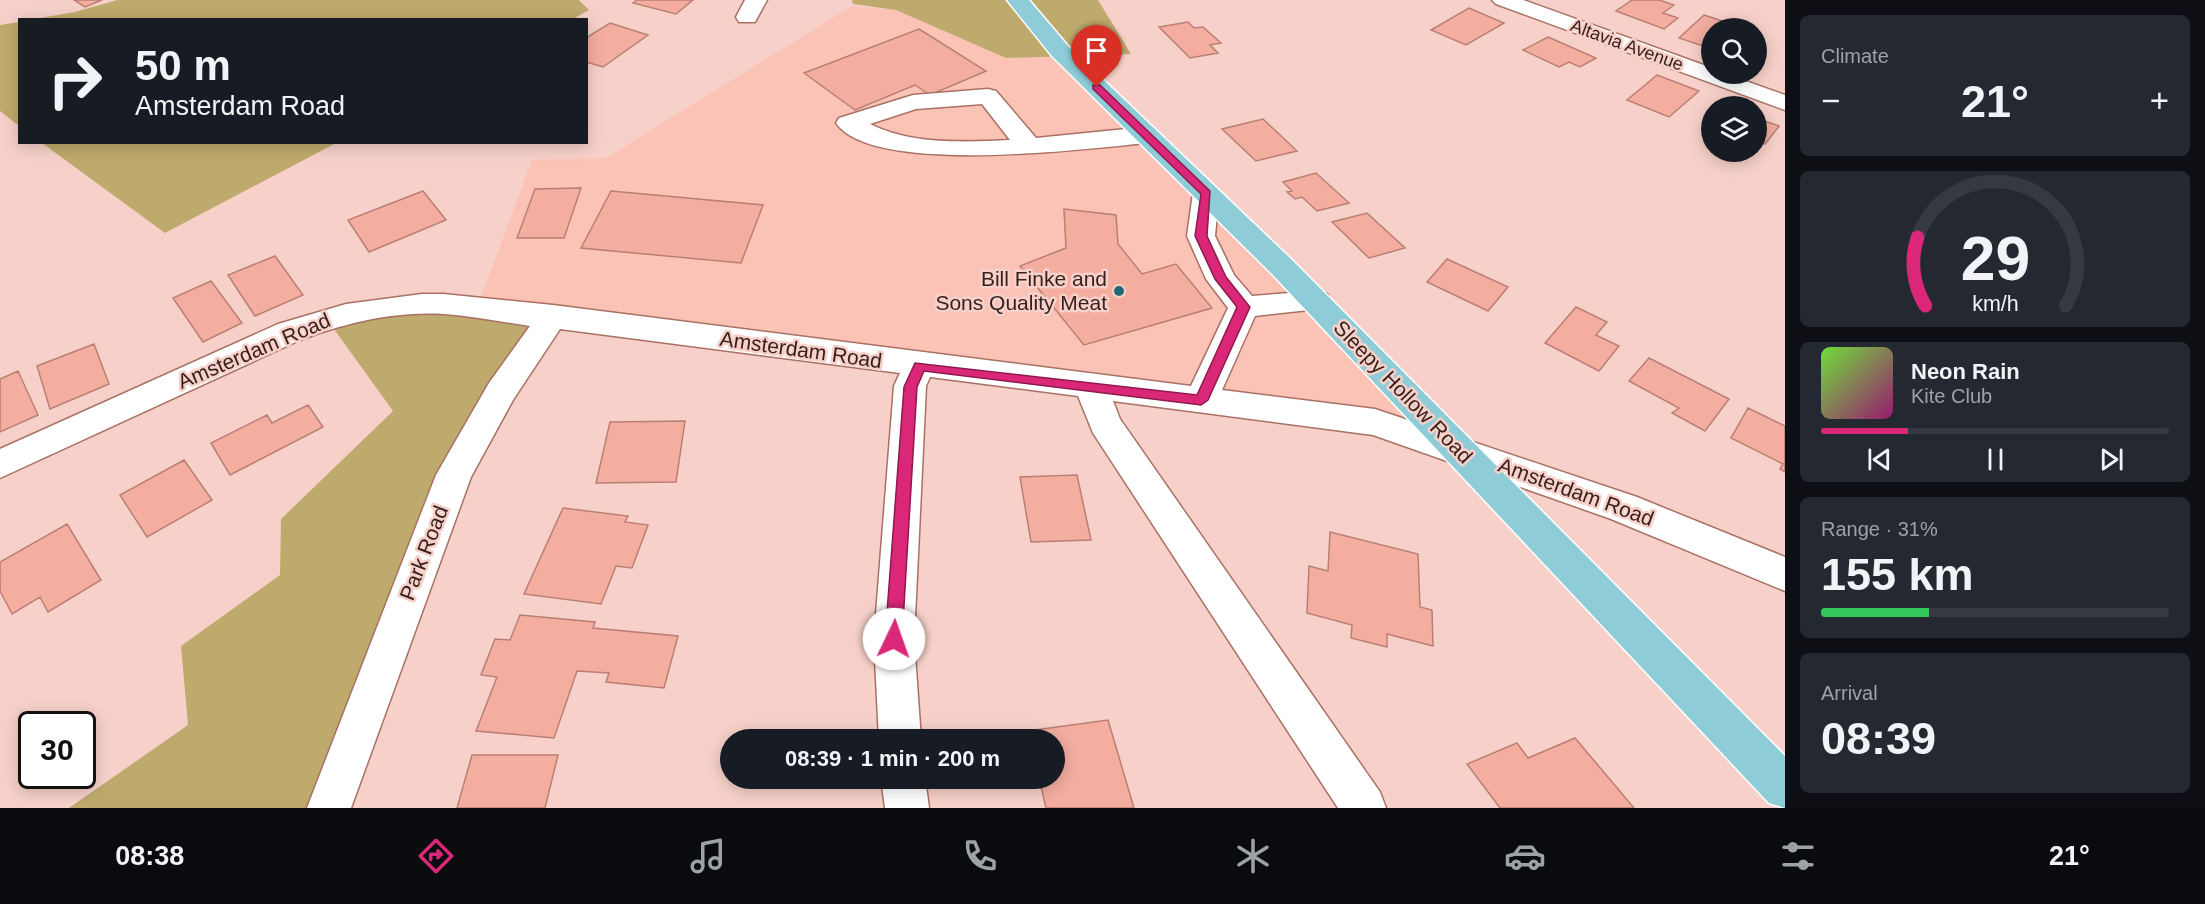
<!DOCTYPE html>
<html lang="en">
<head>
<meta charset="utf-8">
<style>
  :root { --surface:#171b24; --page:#242831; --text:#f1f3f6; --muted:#9ea1a6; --line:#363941; --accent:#db2777 }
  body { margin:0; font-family:Arial,sans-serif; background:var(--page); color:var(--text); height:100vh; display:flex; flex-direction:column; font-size:22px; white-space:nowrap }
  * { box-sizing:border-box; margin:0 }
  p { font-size:20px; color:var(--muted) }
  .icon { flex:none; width:33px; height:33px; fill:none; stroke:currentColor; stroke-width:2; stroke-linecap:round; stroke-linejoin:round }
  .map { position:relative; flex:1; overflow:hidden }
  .sheet { display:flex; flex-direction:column; gap:15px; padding:15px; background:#0d0f14; width:420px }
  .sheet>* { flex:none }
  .top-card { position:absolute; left:18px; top:18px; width:570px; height:126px; border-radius:0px; box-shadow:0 3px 15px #0003; background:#171b24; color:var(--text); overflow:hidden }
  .fabs { position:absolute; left:1701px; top:18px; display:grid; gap:12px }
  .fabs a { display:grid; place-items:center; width:66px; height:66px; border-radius:50%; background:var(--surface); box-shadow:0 3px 15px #0003; font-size:30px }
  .speed { position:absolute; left:18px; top:711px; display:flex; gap:12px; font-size:30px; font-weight:700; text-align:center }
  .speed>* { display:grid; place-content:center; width:78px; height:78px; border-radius:50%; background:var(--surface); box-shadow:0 3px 15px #0003; line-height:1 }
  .speed .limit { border:3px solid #111; border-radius:9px; background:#fff; color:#111 }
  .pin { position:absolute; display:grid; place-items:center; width:51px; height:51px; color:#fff; margin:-62px -26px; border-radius:50% 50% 50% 0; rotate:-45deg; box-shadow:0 0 6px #0007 }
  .pin .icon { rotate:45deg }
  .me { position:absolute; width:66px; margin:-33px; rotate:3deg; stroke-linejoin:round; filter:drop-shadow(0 0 4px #0008) }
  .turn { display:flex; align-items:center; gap:21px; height:126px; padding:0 18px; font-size:27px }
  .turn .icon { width:78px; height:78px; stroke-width:2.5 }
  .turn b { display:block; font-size:42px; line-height:51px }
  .big { font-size:45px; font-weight:700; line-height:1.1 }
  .sheet .card { flex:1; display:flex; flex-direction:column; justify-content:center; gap:9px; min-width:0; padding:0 21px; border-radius:9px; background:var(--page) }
  .sheet .dial { align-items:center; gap:0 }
  .dial svg { height:156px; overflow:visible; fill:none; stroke:var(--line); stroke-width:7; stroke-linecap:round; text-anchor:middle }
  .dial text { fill:var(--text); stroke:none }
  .song { display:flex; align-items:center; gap:18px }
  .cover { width:72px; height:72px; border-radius:9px; background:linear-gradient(135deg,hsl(100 70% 55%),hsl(320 70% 35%)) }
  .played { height:6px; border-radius:3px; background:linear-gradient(90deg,var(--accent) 25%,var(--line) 25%) }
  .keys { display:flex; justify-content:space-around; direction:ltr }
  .heat { display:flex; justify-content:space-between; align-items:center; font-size:33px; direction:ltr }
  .charge { height:9px; border-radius:4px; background:linear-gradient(90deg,#34c759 31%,var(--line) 0) }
  .trip { position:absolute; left:720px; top:729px; width:345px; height:60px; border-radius:30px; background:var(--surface); box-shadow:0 3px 15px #0003; font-weight:700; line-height:60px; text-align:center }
  .dock { display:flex; height:96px; justify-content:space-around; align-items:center; background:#090b0e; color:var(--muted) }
  .dock .icon { width:42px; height:42px }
  .dock .selected { color:var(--accent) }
  .dock b { font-size:27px; color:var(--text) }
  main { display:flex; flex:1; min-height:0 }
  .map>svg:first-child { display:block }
  .built { fill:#fbc2b6 }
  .forest { fill:#bfaa6d }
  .building { fill:#f3aea0; stroke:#ba7f74; stroke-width:1.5 }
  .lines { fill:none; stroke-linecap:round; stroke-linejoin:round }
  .minor-casing { stroke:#a97064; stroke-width:3 }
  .major-casing { stroke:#fff; stroke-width:3 }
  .minor { fill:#fff; fill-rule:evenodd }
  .major { fill:#8eccd7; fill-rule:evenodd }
  .route { fill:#db2777; stroke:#8e194d; stroke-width:1.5 }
  .poi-dot { fill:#206875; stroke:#f7d1c9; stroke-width:2 }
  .labels { text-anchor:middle; stroke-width:5; stroke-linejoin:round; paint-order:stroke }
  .far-street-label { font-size:18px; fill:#361f1b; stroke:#f7d1c9 }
  .poi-label { font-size:21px; fill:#361f1b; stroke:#f7d1c9; text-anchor:end }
  .street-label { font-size:21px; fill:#361f1b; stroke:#f7d1c9 }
</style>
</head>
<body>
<main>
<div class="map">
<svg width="1785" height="808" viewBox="0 0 1785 808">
  <rect width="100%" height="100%" fill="#f7d1c9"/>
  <path class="built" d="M852 6 896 10 1006 58 1064 55 1460 450 1375 422 477 308 532 160 606 158Z"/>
  <path class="forest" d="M117 0H579L589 10 571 20 34 19 75 12Z
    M852 0H1098L1131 54 1006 58 896 10 853 4Z
    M19 22H20L19 126 0 111V25Z
    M42 143V142L336 143 165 233Z
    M391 305 553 316 501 392 329 808H69L188 725 181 646 280 575 281 519 393 411 326 318Z"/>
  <path class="building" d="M74 0H102L85 7Z
    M637 0H693L676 14 633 3Z
    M1632 0H1659L1674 5 1663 13 1678 18 1664 29 1616 11Z
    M1469 8 1504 23 1466 45 1431 30Z
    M1704 15 1743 28H1712V49L1679 38Z
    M1188 22 1194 28 1203 27 1221 43 1210 45 1218 53 1190 58 1159 27Z
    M610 23 648 35 603 67 586 62V38Z
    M919 29 986 71 930 95 915 85 855 110 804 73Z
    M1548 37 1596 58 1580 67 1569 62 1559 67 1523 50Z
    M1657 75 1699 91 1669 117 1627 100Z
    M1756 118 1779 126 1765 144 1756 141Z
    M1263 119 1297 151 1256 161 1222 129Z
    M1316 173 1349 203 1317 211 1302 197 1295 199 1287 192 1292 191 1283 182Z
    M581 188 564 238H517L535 189Z
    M423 191 446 220 369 252 348 220Z
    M611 191 763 205 741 263 581 248Z
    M1064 209 1116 215 1118 244 1142 274 1176 264 1212 308 1084 345 1020 266 1066 248Z
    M1367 213 1405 248 1369 258 1332 222Z
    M275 256 303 295 255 316 228 275Z
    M1447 259 1508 287 1488 311 1427 282Z
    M211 281 242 323 203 342 173 298Z
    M1576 307 1607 322 1596 335 1619 346 1599 371 1545 343Z
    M94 344 109 384 50 409 37 366Z
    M1649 358 1729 399 1705 431 1672 413 1679 408 1629 381Z
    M18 371 38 415 0 432V379Z
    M308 405 323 427 230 475 211 443 267 415 272 423Z
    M1748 408 1785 426V472L1780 469 1783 464 1731 438Z
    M685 421 676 482 596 483 610 422Z
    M184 460 212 500 147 537 120 495Z
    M1077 475 1091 540 1031 542 1020 477Z
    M563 508 628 516 625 522 648 525 632 568 616 566 601 604 524 594Z
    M67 524 101 580 48 612 40 597 12 614 0 591V562Z
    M1330 532 1418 554 1420 607 1432 610 1433 646 1387 634V647L1351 638 1352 625 1307 613 1309 566 1328 571Z
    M520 615 595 622 593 628 678 636 664 688 606 682 609 673 577 671 554 738 476 731 497 677 481 675 495 639 510 640Z
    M1108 720 1134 808H1046L1039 778H1054V740H1030L1028 731Z
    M1575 738 1634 808H1500L1467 764 1517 743 1528 758Z
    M472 755H558L545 808H457Z"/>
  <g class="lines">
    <g class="minor-casing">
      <path id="minor" d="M745 0H767L755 22H739L736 17Z
        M1492 0H1523L1712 68V74H1726L1785 95V110L1496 4Z
        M988 89 996 91 1036 138 1146 127 1155 130 1159 135 1155 140 1146 143C1086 149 872 176 836 123L839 118 913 95ZM982 104 1010 140C965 142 912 145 870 124L916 109Z
        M1206 185 1215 187 1219 193 1215 236 1234 275 1252 296 1316 291 1327 294 1331 301 1327 308 1255 316 1222 390 1375 409 1637 497 1785 557V591L1611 519 1373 435 1113 401 1120 419 1380 792 1386 808H1338L1093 433 1078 396 930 377 926 386 914 639 921 740H879L874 639 894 386 900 373 560 329 513 400 471 477 351 808H307L436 475 489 383 530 326C502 322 472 316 444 314 395 311 345 323 300 340L0 478V449L278 324 346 304 422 294H443L553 305 1191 386 1228 308 1206 279 1187 236 1193 193 1197 187Z
        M881 778H925L929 808H885Z"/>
    </g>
    <g class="major-casing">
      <path id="major" d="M1007 0H1029L1068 46 1293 261 1785 756V808L1769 803 1273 275 1052 56Z"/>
    </g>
    <use href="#minor" class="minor"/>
    <use href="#major" class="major"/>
  </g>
  <path class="route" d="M1093 85H1100L1210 191 1207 236 1226 277 1250 307 1208 400 1201 405 924 371 917 387 902 639 900 644 894 646 888 644 885 639 904 387 915 363 1197 395 1237 307 1215 279 1195 236 1201 194 1093 89Z"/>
  <circle class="poi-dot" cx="1119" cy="291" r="6"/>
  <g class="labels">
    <g class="far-street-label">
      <text transform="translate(1627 45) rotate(20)" y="6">Altavia Avenue</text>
    </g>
    <g class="poi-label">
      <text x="1107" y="286">Bill Finke and<tspan x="1107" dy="24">Sons Quality Meat</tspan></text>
    </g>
    <g class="street-label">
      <text transform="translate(801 350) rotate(8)" y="7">Amsterdam Road</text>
      <text transform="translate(254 351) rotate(-23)" y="7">Amsterdam Road</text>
      <text transform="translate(1403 392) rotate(46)" y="7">Sleepy Hollow Road</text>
      <text transform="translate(1576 492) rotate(20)" y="7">Amsterdam Road</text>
      <text transform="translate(424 553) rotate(-69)" y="7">Park Road</text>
    </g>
  </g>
</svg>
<div class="fabs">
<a><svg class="icon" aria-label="search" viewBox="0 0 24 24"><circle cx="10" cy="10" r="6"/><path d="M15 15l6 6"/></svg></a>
<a><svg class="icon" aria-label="layers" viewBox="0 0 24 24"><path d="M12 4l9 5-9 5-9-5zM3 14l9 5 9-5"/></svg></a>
</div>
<div class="speed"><div class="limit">30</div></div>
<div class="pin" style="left:1097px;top:87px;background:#d93025"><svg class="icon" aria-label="arrive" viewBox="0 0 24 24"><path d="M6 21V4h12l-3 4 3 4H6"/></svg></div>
<svg class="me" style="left:894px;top:639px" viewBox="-20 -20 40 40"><circle r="19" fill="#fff"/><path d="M0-13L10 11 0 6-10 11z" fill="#db2777"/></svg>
<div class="trip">08:39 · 1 min · 200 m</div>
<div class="top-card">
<div class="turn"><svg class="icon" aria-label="right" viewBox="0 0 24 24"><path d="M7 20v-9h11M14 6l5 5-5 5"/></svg><div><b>50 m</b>Amsterdam Road</div></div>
</div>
</div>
<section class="sheet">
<div class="card"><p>Climate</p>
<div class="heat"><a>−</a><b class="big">21°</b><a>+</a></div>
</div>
<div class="card dial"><svg viewBox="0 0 100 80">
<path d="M14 69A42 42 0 1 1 86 69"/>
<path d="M14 69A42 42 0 0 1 10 34" stroke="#db2777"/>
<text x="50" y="56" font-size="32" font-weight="700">29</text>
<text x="50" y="72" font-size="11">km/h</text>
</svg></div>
<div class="card">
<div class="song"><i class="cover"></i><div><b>Neon Rain</b><p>Kite Club</p></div></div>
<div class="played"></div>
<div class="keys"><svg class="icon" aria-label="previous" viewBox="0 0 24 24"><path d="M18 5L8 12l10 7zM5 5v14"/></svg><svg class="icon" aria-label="pause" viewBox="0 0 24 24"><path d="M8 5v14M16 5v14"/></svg><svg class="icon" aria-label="next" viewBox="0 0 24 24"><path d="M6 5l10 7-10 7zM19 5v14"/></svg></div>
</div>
<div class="card"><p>Range · 31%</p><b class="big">155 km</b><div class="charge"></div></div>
<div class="card"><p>Arrival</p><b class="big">08:39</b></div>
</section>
</main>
<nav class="dock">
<b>08:38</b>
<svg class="icon selected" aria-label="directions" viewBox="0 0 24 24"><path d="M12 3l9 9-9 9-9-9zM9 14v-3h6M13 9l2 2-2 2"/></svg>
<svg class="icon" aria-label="music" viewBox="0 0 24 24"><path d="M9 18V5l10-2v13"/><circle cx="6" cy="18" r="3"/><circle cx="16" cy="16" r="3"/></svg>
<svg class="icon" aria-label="phone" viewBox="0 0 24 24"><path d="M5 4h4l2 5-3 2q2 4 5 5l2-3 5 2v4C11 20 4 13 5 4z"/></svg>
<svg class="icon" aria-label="climate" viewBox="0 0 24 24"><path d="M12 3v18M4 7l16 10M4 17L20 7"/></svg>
<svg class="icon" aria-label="car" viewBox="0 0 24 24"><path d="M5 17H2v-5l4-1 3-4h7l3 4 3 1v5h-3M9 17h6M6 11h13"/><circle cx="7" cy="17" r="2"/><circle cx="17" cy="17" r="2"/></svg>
<svg class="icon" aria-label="filters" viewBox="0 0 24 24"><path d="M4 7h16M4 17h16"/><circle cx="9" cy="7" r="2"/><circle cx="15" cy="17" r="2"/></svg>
<b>21°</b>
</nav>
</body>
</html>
